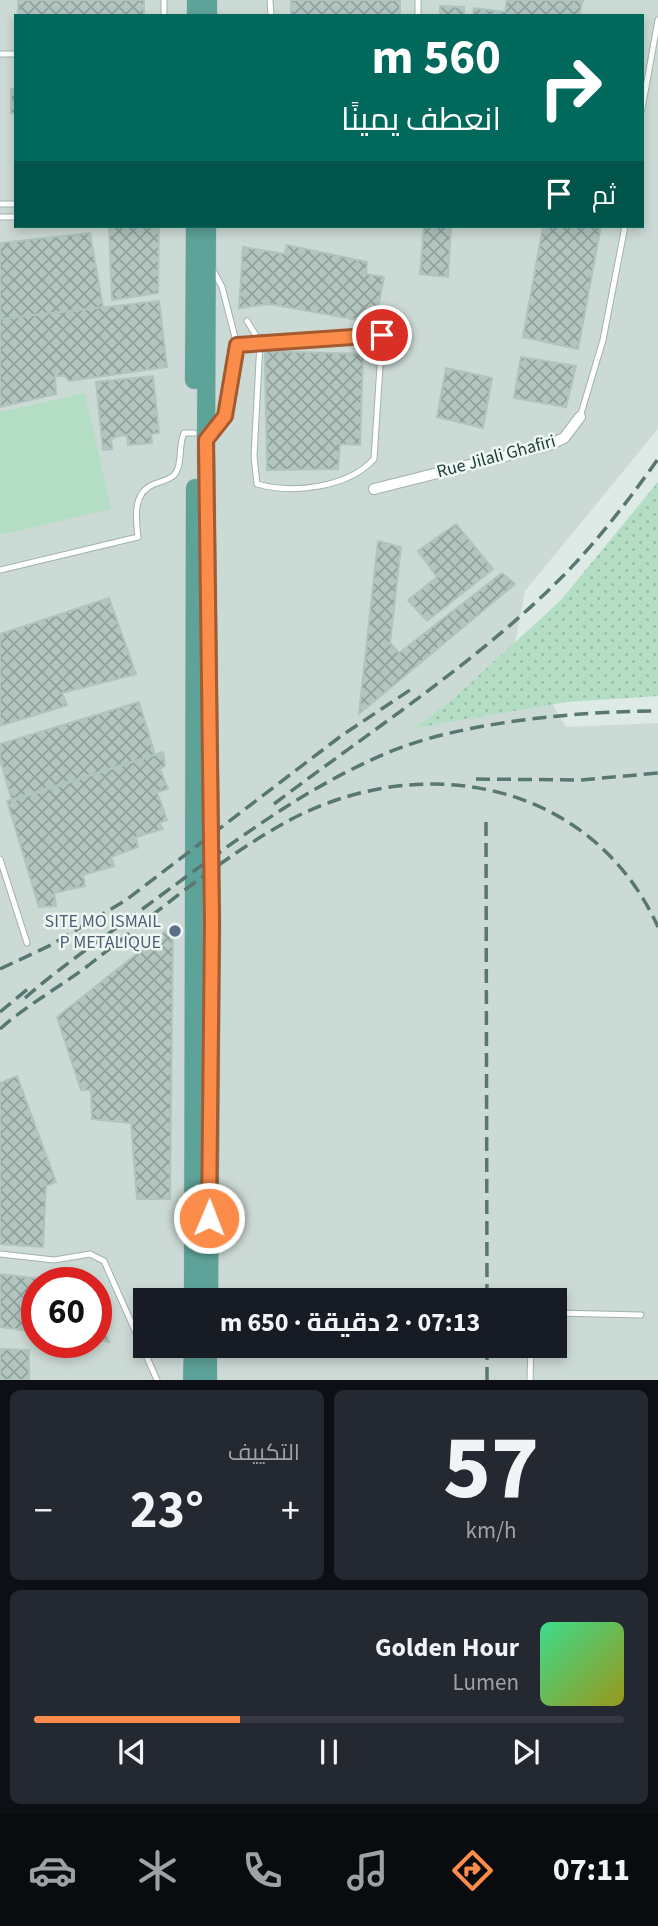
<!DOCTYPE html>
<html lang="ar">
<head>
<meta charset="utf-8">
<style>
  :root { --surface:#171b24; --page:#242831; --text:#f1f3f6; --muted:#9ea1a6; --line:#363941; --accent:#fc8c4a }
  body { margin:0; font-family:"Source Sans 3",Cairo,sans-serif; background:var(--page); color:var(--text); direction:rtl; height:100vh; display:flex; flex-direction:column; font-size:26px; white-space:nowrap }
  * { box-sizing:border-box; margin:0 }
  p { font-size:23px; color:var(--muted) }
  .icon { flex:none; width:38px; height:38px; fill:none; stroke:currentColor; stroke-width:2; stroke-linecap:round; stroke-linejoin:round }
  .map { position:relative; height:1380px; overflow:hidden; direction:ltr }
  .side { display:flex; flex-direction:column; gap:10px; padding:10px; background:#0d0f14; flex:1 }
  .side>* { flex:none }
  .banner { position:absolute; left:14px; top:14px; width:630px; height:214px; border-radius:0px; box-shadow:0 4px 10px #0003; direction:rtl; background:#00695c; color:#fff; overflow:hidden }
  .speed { position:absolute; left:21px; top:1267px; display:flex; gap:14px; font-size:35px; font-weight:700; text-align:center }
  .speed>* { display:grid; place-content:center; width:91px; height:91px; border-radius:50%; background:var(--surface); box-shadow:0 4px 10px #0003; line-height:1 }
  .speed .limit { border:10px solid #d22; background:#fff; color:#111 }
  .pin { position:absolute; display:grid; place-items:center; width:60px; height:60px; color:#fff; margin:-30px; border:4px solid #fff; border-radius:50%; box-shadow:0 2px 7px #0007 }
  .me { position:absolute; width:77px; margin:-38px; rotate:1deg; stroke-linejoin:round; filter:drop-shadow(0 0 5px #0008) }
  .turn { display:flex; align-items:center; gap:24px; height:147px; padding:0 28px; font-size:32px }
  .turn .icon { width:91px; height:91px; stroke-width:2.5 }
  .turn b { display:block; font-size:49px; line-height:60px }
  .then { display:flex; align-items:center; height:66px; padding:0 28px; background:#0003; gap:14px; font-size:26px }
  .big { font-size:52px; font-weight:700; line-height:1.1 }
  .side .tile { flex:1; display:flex; flex-direction:column; justify-content:center; gap:10px; min-width:0; padding:0 24px; border-radius:10px; background:var(--page) }
  .side .dial { align-items:center; gap:0 }
  .dial b { font-size:91px; line-height:1 }
  .song { display:flex; align-items:center; gap:21px }
  .cover { width:84px; height:84px; border-radius:10px; background:linear-gradient(135deg,hsl(150 70% 55%),hsl(60 70% 35%)) }
  .played { height:7px; border-radius:4px; background:linear-gradient(90deg,var(--accent) 35%,var(--line) 35%) }
  .keys { display:flex; justify-content:space-around; direction:ltr }
  .heat { display:flex; justify-content:space-between; align-items:center; font-size:38px; direction:ltr }
  .side .tiles { flex:1; display:grid; gap:10px; grid-template-columns:1fr 1fr }
  .tile:last-child { grid-column:span 2 }
  .trip { position:absolute; left:133px; top:1288px; width:434px; height:70px; border-radius:0px; background:var(--surface); box-shadow:0 4px 10px #0003; font-weight:700; line-height:70px; text-align:center; direction:rtl }
  .menu { display:flex; height:112px; justify-content:space-around; align-items:center; background:#090b0e; color:var(--muted) }
  .menu .icon { width:49px; height:49px }
  .menu .current { color:var(--accent) }
  .menu b { font-size:32px; color:var(--text) }
  .map>svg:first-child { display:block }
  .built { fill:#ccdad5; fill-rule:evenodd }
  .grass { fill:url(#grass-dots) }
  .pitch { fill:#b4dec4 }
  .building { fill:url(#building-cross-hatch); stroke:#b0c4be; stroke-width:2 }
  .lines { fill:none; stroke-linecap:round; stroke-linejoin:round }
  .lane-casing { stroke:#a0b2ae; stroke-width:7 }
  .street-casing { stroke:#a0b2ae; stroke-width:12 }
  .primary-casing { stroke:#bcc4c3; stroke-width:19 }
  .lane { stroke:#fff; stroke-width:5 }
  .street { stroke:#fff; stroke-width:10 }
  .primary { stroke:#5ea39a; stroke-width:18 }
  .rail { stroke:#587772; stroke-width:3.5; stroke-dasharray:14 7; stroke-linecap:butt }
  .route-casing { stroke:#a45b30; stroke-width:18 }
  .route { stroke:#fc8c4a; stroke-width:12 }
  .service-dot { fill:#5c6f8a; stroke:#eef7f4; stroke-width:2.5 }
  .labels { text-anchor:middle; stroke-width:5; stroke-linejoin:round; paint-order:stroke }
  .street-label { font-size:18px; fill:#1e3b37; stroke:#eef7f4 }
  .service-label { font-size:18px; fill:#4e5e75; stroke:#eef7f4; text-anchor:end }
</style>
</head>
<body>
<div class="map">
<svg width="658" height="1380" viewBox="0 0 658 1380">
  <defs>
    <pattern id="grass-dots" width="8" height="8" patternUnits="userSpaceOnUse" patternTransform="scale(1.75)"><rect width="8" height="8" fill="#b4dec4"/><path d="M2 2h.1M6 6h.1" fill="none" stroke="#9abfa9" stroke-width="1.8" stroke-linecap="round"/></pattern>
    <pattern id="building-cross-hatch" width="8" height="8" patternUnits="userSpaceOnUse" patternTransform="scale(1.75)"><rect width="8" height="8" fill="#b3c5c0"/><path d="M0 0l8 8M0 8l8-8" fill="none" stroke="#91a19d"/></pattern>
  </defs>
  <rect width="100%" height="100%" fill="#ddeae6"/>
  <path class="built" d="M0 0H658V429L525 591 515 643 566 727 658 723V1380H0ZM16 16H642V226H16ZM37 1283H96V1342H37ZM145 1300H555V1346H145Z"/>
  <path class="grass" d="M658 482V696L567 702 415 728 451 701 561 600Z"/>
  <path class="pitch" d="M85 393 111 509 0 535V412Z"/>
  <path class="building" d="M18 0H144V16H18Z
    M291 0H400V16H291Z
    M507 0H583L579 16H473L474 8 505 12Z
    M440 6 464 7V16H440Z
    M11 89H16V113H11Z
    M159 226 158 293 112 300 109 227Z
    M424 226H451L448 277 420 274Z
    M543 226H601L578 349 523 337Z
    M90 233 103 307 0 319V243Z
    M287 245 367 262 366 274 384 277 375 323 270 304 239 308 243 247 285 254Z
    M159 301 167 367 69 381 65 376H55L56 394 0 407V319Z
    M265 351 363 354 360 445 340 444 338 469 267 470Z
    M521 357 576 366 566 407 514 398Z
    M446 368 492 378 483 428 437 417Z
    M153 376 159 433 151 434 152 443 128 445 127 435 118 436 111 439 112 449 103 450 96 382Z
    M456 524 493 569 427 621 408 600 437 577 418 551Z
    M378 541 401 547 390 643 399 653 502 573 515 584 359 714Z
    M109 598 136 674 62 693 67 705 0 726V634Z
    M139 702 155 755 12 801 0 759V744Z
    M163 752 165 766 160 769 168 789 157 792 167 820 159 823 163 829 136 837 138 847 111 857 114 866 83 875 85 886 54 893 56 906 39 907 7 801Z
    M173 925 170 1199H137L131 1123 92 1119 91 1090H81L57 1017Z
    M17 1076 56 1182 46 1186 43 1247 0 1244V1083Z
    M0 1274 76 1283H37V1332L0 1327Z
    M96 1305 109 1342 96 1340Z
    M0 1349 29 1350V1380H0Z"/>
  <g class="lines">
    <g class="lane-casing">
      <path id="lane" d="M270 0 271 16
        M164 16V0
        M418 16V0
        M0 54H16
        M642 109 658 20
        M0 204H16
        M0 217H16
        M237 345 260 342 382 335 374 459C348 488 292 494 257 484L254 456 260 342 247 321
        M580 417 603 340 625 226
        M211 436 225 416 237 345 222 287 213 270
        M0 570 138 537C136 518 132 493 154 484 160 482 169 480 174 475 183 466 178 445 184 433H194
        M0 859 27 943
        M0 1254 54 1260 90 1254 104 1261 157 1380
        M555 1313 641 1315
        M530 1380 531 1346"/>
    </g>
    <g class="street-casing">
      <path id="street" d="M374 489 549 445 564 438 580 417"/>
    </g>
    <g class="primary-casing">
      <path id="primary" d="M196 16V0
        M208 16V0
        M207 226 206 449 212 923 209 1300
        M194 380 195 226
        M193 1300 195 488
        M192 1380 193 1346
        M208 1380V1346"/>
    </g>
    <use href="#lane" class="lane"/>
    <use href="#street" class="street"/>
    <use href="#primary" class="primary"/>
    <path class="rail" d="M476 779 580 780 658 773
      M274 804C369 732 476 663 560 579 597 542 628 501 658 459
      M486 822 487 1300
      M0 969 51 945 126 900 341 736 410 690
      M25 998C67 961 115 930 160 896 232 843 304 788 387 753 459 722 580 711 658 711
      M0 1012 30 987
      M0 1029C29 1003 64 985 94 961 156 913 219 859 288 821 422 749 592 781 658 927
      M487 1346V1380"/>
  </g>
  <g class="lines">
    <g class="route-casing">
      <path id="route" d="M209 1218 212 923 206 440 225 416 237 345 382 335"/>
    </g>
    <use href="#route" class="route"/>
  </g>
  <circle class="service-dot" cx="175" cy="931" r="7"/>
  <g class="labels">
    <g class="street-label">
      <text transform="translate(496 456) rotate(-15)" y="6">Rue Jilali Ghafiri</text>
    </g>
    <g class="service-label">
      <text x="161" y="927">SITE MO ISMAIL<tspan x="161" dy="21">P METALIQUE</tspan></text>
    </g>
  </g>
</svg>
<div class="speed"><div class="limit">60</div></div>
<div class="pin" style="left:382px;top:335px;background:#d93025"><svg class="icon" aria-label="arrive" viewBox="0 0 24 24"><path d="M6 21V4h12l-3 4 3 4H6"/></svg></div>
<svg class="me" style="left:209px;top:1218px" viewBox="-20 -20 40 40"><circle r="17" fill="#fc8c4a" stroke="#fff" stroke-width="3"/><path d="M0-11L8 9 0 5-8 9z" fill="#fff"/></svg>
<div class="trip">07:13 · 2 دقيقة · 650 m</div>
<div class="banner">
<div class="turn"><svg class="icon" aria-label="right" viewBox="0 0 24 24"><path d="M7 20v-9h11M14 6l5 5-5 5"/></svg><div><b>560 m</b>انعطف يمينًا</div></div>
<div class="then">ثم<svg class="icon" aria-label="arrive" viewBox="0 0 24 24"><path d="M6 21V4h12l-3 4 3 4H6"/></svg></div>
</div>
</div>
<section class="side">
<div class="tiles">
<div class="tile dial"><b>57</b><p>km/h</p></div>
<div class="tile"><p>التكييف</p>
<div class="heat"><a>−</a><b class="big">23°</b><a>+</a></div>
</div>
<div class="tile">
<div class="song"><i class="cover"></i><div><b>Golden Hour</b><p>Lumen</p></div></div>
<div class="played"></div>
<div class="keys"><svg class="icon" aria-label="previous" viewBox="0 0 24 24"><path d="M18 5L8 12l10 7zM5 5v14"/></svg><svg class="icon" aria-label="pause" viewBox="0 0 24 24"><path d="M8 5v14M16 5v14"/></svg><svg class="icon" aria-label="next" viewBox="0 0 24 24"><path d="M6 5l10 7-10 7zM19 5v14"/></svg></div>
</div>
</div>
</section>
<nav class="menu">
<b>07:11</b>
<svg class="icon current" aria-label="directions" viewBox="0 0 24 24"><path d="M12 3l9 9-9 9-9-9zM9 14v-3h6M13 9l2 2-2 2"/></svg>
<svg class="icon" aria-label="music" viewBox="0 0 24 24"><path d="M9 18V5l10-2v13"/><circle cx="6" cy="18" r="3"/><circle cx="16" cy="16" r="3"/></svg>
<svg class="icon" aria-label="phone" viewBox="0 0 24 24"><path d="M5 4h4l2 5-3 2q2 4 5 5l2-3 5 2v4C11 20 4 13 5 4z"/></svg>
<svg class="icon" aria-label="climate" viewBox="0 0 24 24"><path d="M12 3v18M4 7l16 10M4 17L20 7"/></svg>
<svg class="icon" aria-label="car" viewBox="0 0 24 24"><path d="M5 17H2v-5l4-1 3-4h7l3 4 3 1v5h-3M9 17h6M6 11h13"/><circle cx="7" cy="17" r="2"/><circle cx="17" cy="17" r="2"/></svg>
</nav>
</body>
</html>
